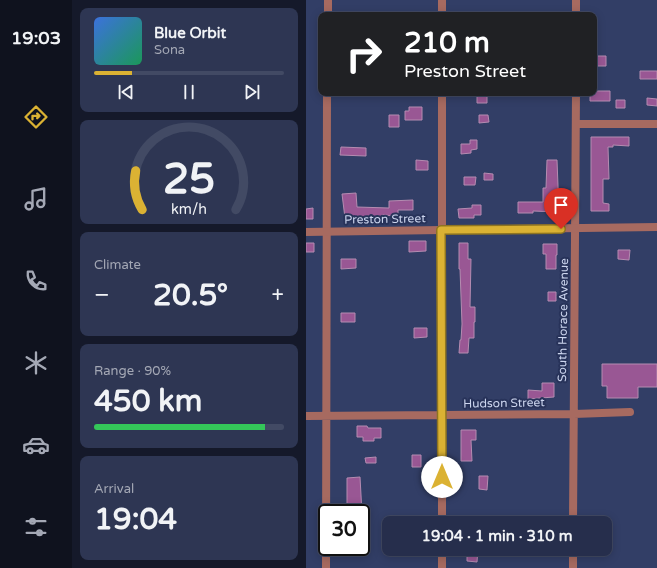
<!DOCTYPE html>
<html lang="en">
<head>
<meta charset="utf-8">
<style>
  :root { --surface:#262e4c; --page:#2e3653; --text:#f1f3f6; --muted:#a4a8b5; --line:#424a64; --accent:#dbb233 }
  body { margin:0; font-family:"Varela Round",sans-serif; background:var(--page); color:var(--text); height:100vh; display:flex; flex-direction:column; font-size:15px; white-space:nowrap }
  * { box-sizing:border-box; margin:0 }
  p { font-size:13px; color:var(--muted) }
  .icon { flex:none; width:22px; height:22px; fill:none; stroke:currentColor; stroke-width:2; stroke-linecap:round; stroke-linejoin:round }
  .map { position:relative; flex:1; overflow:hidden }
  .details { display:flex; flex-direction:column; gap:8px; padding:8px; background:#15192a; width:234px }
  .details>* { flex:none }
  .guide { position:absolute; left:12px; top:12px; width:279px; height:84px; border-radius:8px; box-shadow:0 2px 10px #0003,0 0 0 1px var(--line); background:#202124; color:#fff; overflow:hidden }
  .speed { position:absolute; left:12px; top:504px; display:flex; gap:8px; font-size:20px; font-weight:700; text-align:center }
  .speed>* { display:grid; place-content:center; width:52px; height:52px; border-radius:50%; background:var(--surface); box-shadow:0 2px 10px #0003,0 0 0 1px var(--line); line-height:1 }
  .speed .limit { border:2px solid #111; border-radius:6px; background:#fff; color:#111 }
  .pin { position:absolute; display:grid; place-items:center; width:34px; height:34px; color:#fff; margin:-41px -17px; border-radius:50% 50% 50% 0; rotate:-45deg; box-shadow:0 0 4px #0007 }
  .pin .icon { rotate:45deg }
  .me { position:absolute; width:44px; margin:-22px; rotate:0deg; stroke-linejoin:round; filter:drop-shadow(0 0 3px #0008) }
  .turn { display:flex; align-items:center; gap:14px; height:84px; padding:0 20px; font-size:18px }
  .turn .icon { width:52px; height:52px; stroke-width:2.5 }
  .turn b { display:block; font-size:28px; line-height:34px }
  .big { font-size:30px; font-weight:800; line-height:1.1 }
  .details .tile { flex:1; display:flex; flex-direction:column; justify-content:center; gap:6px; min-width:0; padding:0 14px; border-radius:8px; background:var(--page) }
  .details .dial { align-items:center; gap:0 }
  .dial svg { height:104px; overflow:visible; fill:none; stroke:var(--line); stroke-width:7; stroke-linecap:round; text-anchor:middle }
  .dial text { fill:var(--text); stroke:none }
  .song { display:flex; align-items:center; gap:12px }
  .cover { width:48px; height:48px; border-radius:6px; background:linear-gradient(135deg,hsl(220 70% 55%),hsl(150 70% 35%)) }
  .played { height:4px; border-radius:2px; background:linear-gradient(90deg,var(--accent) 20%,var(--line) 20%) }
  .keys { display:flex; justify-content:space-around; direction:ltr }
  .heat { display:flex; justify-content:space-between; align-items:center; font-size:22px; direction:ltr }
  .charge { height:6px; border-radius:3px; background:linear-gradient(90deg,#34c759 90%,var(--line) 0) }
  .trip { position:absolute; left:76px; top:516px; width:230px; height:40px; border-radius:8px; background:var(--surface); box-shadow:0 2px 10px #0003,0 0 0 1px var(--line); font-weight:800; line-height:40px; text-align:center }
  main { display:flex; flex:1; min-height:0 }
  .menu { display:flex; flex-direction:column; width:72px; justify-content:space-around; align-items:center; background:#0f121e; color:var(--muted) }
  .menu .icon { width:28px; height:28px }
  .menu .on { color:var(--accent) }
  .menu b { font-size:18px; color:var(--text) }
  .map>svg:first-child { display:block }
  .building { fill:#995794; stroke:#b58cb1 }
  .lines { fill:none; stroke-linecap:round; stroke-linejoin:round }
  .minor { stroke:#a76a60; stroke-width:8 }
  .tertiary { stroke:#a76a60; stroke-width:8 }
  .route-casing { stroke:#8e7421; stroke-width:10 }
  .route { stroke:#dbb233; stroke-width:7 }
  .labels { text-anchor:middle; stroke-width:4; stroke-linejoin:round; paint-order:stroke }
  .street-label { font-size:12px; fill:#ccd5ee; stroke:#28335a }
</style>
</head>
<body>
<main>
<nav class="menu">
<b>19:03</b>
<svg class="icon on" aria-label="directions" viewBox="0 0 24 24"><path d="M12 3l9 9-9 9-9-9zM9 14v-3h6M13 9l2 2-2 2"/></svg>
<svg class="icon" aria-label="music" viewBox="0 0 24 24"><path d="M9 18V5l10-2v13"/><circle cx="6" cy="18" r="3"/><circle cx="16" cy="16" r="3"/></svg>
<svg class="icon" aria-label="phone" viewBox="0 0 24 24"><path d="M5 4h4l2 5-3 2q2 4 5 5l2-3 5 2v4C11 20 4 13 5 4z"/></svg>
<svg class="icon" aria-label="climate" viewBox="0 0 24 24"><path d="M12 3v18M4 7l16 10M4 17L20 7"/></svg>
<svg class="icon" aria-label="car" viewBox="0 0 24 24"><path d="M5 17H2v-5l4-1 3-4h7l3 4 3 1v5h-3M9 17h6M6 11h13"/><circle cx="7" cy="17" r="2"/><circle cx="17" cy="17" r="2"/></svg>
<svg class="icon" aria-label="filters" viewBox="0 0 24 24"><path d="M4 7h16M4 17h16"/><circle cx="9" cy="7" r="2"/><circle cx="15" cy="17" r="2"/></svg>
</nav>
<section class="details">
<div class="tile">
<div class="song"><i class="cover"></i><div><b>Blue Orbit</b><p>Sona</p></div></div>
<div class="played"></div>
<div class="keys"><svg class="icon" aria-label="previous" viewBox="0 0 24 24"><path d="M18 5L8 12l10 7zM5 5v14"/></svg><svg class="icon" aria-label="pause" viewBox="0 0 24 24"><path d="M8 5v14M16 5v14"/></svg><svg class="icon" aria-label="next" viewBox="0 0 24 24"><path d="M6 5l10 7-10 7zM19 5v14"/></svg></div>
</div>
<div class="tile dial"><svg viewBox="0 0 100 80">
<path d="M14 69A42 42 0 1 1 86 69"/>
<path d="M14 69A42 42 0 0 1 9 39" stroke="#dbb233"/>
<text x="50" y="56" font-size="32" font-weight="700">25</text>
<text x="50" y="72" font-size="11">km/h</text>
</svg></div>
<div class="tile"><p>Climate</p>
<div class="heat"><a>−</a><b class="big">20.5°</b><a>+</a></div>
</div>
<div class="tile"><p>Range · 90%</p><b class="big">450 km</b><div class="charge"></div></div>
<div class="tile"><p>Arrival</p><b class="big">19:04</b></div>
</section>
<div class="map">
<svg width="351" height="568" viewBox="0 0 351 568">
  <rect width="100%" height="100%" fill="#323e66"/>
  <path class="building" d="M288 56H300V66H288Z
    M334 71H351V79H334Z
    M288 91H304V101H284V93H288Z
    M171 93H181V103H171Z
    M341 98 351 99V106L341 105Z
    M310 100H319V108H310Z
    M103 107H116V120H99V111H103Z
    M83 115H93V127H83Z
    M173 115H182L183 122 173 123Z
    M285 137H323V146L307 145V147H302L303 179H297V203L303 204V211H285Z
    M164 140H171V149L165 150V153L155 154V144H164Z
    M35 147 60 148V156L34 155Z
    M110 160 122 161V170H110Z
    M241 160H251L253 212 227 211V213H212V202H237V188H240Z
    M178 173 187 174V180H178Z
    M158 177H170L169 185H158Z
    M50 193 51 207 83 208V201L107 200V210H92V216L76 215V218H39L36 194Z
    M166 205H175V215H168V218H153L152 209 166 208Z
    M7 208V219H0V209Z
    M103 241H120V251L103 252Z
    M0 243H8V252H0Z
    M153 243H162V259H165L164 307H169V322H168V338H163L162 353H153L154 340H155L156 324 154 269H153Z
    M237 244H251V255H250V269H240V254H237Z
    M312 250H324L323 260 312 259Z
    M35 259H50V268L35 269Z
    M242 292H250V301H242Z
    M35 313H49V322H35Z
    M108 328H121V337L108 338Z
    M296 364H351V387H332V398H301V386H296Z
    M236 383H248V397L222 399V390L236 391Z
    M51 426H61L62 428H75V438H68V441H57V437H51Z
    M155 430H170V440H165L166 461H155Z
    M106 455H115V467H106Z
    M70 457V463H60L59 458Z
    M173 476H182L181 490 173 489Z
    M54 477 56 513H41V478Z
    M38 547H48L47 554H37Z
    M161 549H172L171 562 161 561Z"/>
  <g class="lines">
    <path class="minor" d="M270 0V15
      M22 15V0
      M136 15V0
      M270 124H351
      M0 416 268 414 324 412
      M136 523V93
      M267 523 270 93
      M136 549V568
      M20 568 21 93
      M267 568V549"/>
    <path class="tertiary" d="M0 232 351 227"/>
  </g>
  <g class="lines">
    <g class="route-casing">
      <path id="route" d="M136 477 135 230 255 229"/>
    </g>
    <use href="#route" class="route"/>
  </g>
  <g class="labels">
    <g class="street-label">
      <text transform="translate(79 219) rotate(-1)" y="4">Preston Street</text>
      <text transform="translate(257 320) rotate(-89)" y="4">South Horace Avenue</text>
      <text transform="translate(198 403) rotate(-1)" y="4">Hudson Street</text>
    </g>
  </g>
</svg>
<div class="speed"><div class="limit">30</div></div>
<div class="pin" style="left:255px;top:229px;background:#d93025"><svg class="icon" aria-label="arrive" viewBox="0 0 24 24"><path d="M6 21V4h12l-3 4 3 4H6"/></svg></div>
<svg class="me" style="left:136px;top:477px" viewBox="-20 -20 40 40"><circle r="19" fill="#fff"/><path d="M0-13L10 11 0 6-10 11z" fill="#dbb233"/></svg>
<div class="trip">19:04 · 1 min · 310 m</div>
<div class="guide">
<div class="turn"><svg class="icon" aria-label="right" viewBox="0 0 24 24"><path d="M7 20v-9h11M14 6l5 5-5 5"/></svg><div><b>210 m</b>Preston Street</div></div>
</div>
</div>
</main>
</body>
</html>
